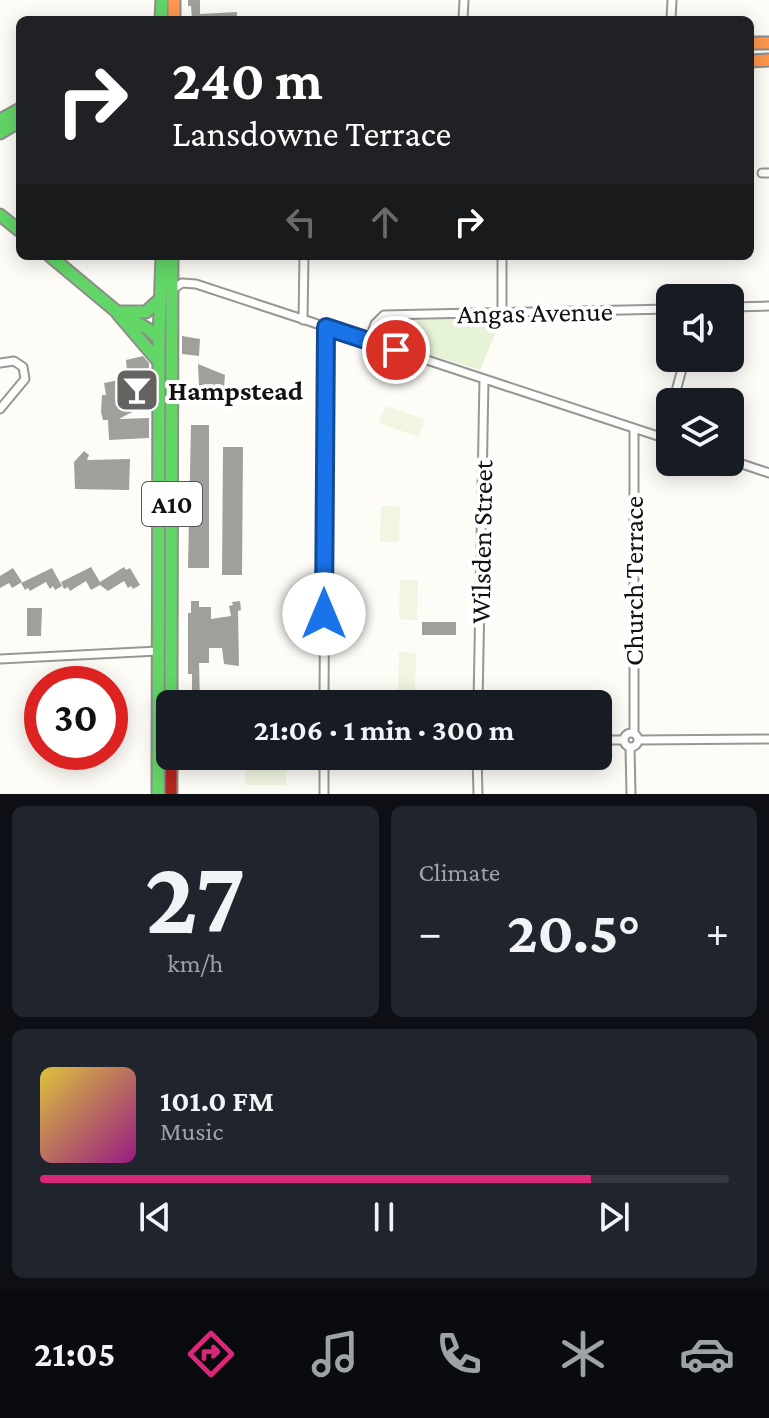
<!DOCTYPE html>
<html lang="en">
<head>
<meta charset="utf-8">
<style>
  :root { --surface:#171b24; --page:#20242c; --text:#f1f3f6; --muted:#9ea1a6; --line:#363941; --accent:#db2777 }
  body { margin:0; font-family:"Crimson Pro",serif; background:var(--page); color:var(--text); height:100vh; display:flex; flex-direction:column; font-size:30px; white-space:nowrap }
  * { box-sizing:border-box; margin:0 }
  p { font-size:26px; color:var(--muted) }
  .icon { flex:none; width:44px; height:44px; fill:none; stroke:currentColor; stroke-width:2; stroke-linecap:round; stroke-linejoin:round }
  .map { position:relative; height:794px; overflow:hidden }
  .side { display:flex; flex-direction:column; gap:12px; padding:12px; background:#0d0f14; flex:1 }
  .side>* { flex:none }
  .top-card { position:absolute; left:16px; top:16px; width:738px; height:244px; border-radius:12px; box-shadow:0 4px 20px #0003; background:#202124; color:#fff; overflow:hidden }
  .buttons { position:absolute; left:656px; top:284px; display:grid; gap:16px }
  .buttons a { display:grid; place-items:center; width:88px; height:88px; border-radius:12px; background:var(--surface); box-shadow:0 4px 20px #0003; font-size:40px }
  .speed { position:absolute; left:24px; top:666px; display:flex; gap:16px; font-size:40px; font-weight:700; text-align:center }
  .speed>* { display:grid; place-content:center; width:104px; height:104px; border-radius:50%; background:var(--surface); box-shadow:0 4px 20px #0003; line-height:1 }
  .speed .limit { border:12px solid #d22; background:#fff; color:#111 }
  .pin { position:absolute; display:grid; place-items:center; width:68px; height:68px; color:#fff; margin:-34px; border:4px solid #fff; border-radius:50%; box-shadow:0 2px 8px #0007 }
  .me { position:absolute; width:88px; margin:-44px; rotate:0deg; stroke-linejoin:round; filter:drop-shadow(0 0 6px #0008) }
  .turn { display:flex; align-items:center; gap:28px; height:168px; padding:0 24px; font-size:36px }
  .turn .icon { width:104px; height:104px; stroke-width:2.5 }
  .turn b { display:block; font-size:56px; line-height:68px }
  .lanes { display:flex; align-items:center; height:76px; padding:0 24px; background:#0003; justify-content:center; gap:40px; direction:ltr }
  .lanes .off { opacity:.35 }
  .big { font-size:60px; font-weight:700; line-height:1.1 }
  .side .widget { flex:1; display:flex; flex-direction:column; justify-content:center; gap:12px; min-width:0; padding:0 28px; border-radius:12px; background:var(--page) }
  .side .dial { align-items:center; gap:0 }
  .dial b { font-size:104px; line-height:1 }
  .song { display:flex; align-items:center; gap:24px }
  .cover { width:96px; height:96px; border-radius:12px; background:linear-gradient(135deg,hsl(50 70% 55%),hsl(310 70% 35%)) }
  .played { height:8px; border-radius:4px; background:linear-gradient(90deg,var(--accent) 80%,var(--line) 80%) }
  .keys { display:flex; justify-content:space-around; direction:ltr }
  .heat { display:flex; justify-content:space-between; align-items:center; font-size:44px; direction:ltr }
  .side .tiles { flex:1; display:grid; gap:12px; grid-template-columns:1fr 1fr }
  .widget:last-child { grid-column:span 2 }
  .trip { position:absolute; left:156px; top:690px; width:456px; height:80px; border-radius:12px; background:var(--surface); box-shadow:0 4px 20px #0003; font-weight:700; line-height:80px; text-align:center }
  .tabs { display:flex; height:128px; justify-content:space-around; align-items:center; background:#090b0e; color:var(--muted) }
  .tabs .icon { width:56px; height:56px }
  .tabs .on { color:var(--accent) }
  .tabs b { font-size:36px; color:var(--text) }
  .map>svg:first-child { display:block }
  .green { fill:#e7f3d7 }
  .pitch { fill:#f0f6e1 }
  .building { fill:#a19f9c }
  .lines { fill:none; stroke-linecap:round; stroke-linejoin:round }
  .street-casing { stroke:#979795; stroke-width:11 }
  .fast-casing { stroke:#8e8d8b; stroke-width:15 }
  .slow-casing { stroke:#8e8d8b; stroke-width:15 }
  .jam-casing { stroke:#8e8d8b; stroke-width:15 }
  .street { stroke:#fffffe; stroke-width:7 }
  .fast { stroke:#63d668; stroke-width:11 }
  .slow { stroke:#ff974d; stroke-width:11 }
  .jam { stroke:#b3261e; stroke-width:11 }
  .route-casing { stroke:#114b97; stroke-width:20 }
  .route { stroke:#1a73e8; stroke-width:14 }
  .labels { text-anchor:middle; stroke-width:8; stroke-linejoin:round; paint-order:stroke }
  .shield { fill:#fff; stroke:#585858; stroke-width:2 }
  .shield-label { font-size:26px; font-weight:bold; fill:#111 }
  .street-label { font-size:28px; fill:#111; stroke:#fff }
  .poi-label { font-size:28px; font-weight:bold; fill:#111; stroke:#fff; text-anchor:start }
</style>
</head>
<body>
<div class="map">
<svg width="769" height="794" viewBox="0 0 769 794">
  <rect width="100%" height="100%" fill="#fdfcf7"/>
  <path class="green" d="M502 317 480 370 424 353 416 320Z"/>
  <path class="pitch" d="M385 406 425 419 419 437 379 423Z
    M381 506H400L399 542H380Z
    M400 580H418L417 620 399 619Z
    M399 652 416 653 415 690H398Z
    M245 767H286V785H245Z"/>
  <path class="building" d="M188 0H200V14L237 12V20H192L191 6H188Z
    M182 336 200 339 199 356 182 354Z
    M143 356 149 363V403L119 419 149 418V438L109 440 108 420H103L101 412 102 395H106L104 383 123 379 122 371H127L126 360Z
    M198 364 225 375 224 387 199 386Z
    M191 425H209V568H188Z
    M223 447H243L242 575H222Z
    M84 451 89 455 87 460 130 459 129 490 75 489 74 462Z
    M91 567 100 582 124 567 126 570 130 568 140 585 133 589 131 586 128 588 124 581 108 591 100 585 91 590 86 581 70 591 68 587 64 589 61 582Z
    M13 568 22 582 12 588 9 583 0 588V576Z
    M52 568 62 586 55 590 53 586 50 589 46 582 30 591 28 588 25 590 21 583Z
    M191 601H199V607H211V619L231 616 229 606 233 605 232 602 240 601 241 610 238 611 239 666 224 664 222 648H209V663H199L200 702H192V674H188V613H191Z
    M27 608H42L41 636H27Z
    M422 622H456V635H422Z"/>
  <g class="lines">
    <g class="street-casing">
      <path id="street" d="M463 20 464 0
        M671 20 672 0
        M762 173H769
        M502 256V313
        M173 289 182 283 196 284 670 440
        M730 307 769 306
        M303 320 304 256
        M369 341 375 324 384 315 670 309
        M0 363 14 361 23 367 25 379 0 409
        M673 402 685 358
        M660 437 670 409
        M730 460 769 473
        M0 659 158 651
        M324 704 326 327
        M478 704 484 379
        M634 733V429
        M624 740a7 7 0 1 1 14 0a7 7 0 1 1-14 0Z
        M598 740H624
        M638 740 769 739
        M630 747 631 794
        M324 756V794
        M477 756 478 794"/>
    </g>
    <g class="fast-casing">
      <path id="fast" d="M161 20 162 0
        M0 120 20 109
        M0 133 20 121
        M0 215 20 231
        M50 256 116 311 148 329 159 339
        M121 312H146L160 299
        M118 314 159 362
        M171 704 172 256
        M158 794 159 339 162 256"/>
    </g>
    <g class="slow-casing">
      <path id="slow" d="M174 0V20
        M750 43H769
        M750 61 769 60"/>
    </g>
    <g class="jam-casing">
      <path id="jam" d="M171 756V794"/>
    </g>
    <use href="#street" class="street"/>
    <use href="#fast" class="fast"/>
    <use href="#slow" class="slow"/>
    <use href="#jam" class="jam"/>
  </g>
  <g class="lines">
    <g class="route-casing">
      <path id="route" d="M324 614 326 327 396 350"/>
    </g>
    <use href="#route" class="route"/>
  </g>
  <defs>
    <g id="bar-square" transform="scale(2.3)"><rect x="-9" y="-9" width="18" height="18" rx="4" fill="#646362" stroke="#fff"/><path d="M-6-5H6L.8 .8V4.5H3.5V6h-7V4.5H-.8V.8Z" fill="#fff"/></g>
  </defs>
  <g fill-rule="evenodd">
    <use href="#bar-square" x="137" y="390"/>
  </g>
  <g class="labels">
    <rect class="shield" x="142" y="482" width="60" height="44" rx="6"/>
    <g class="shield-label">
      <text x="172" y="513">A10</text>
    </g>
    <g class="street-label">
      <text transform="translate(535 312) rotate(-1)" y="10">Angas Avenue</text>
      <text transform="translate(481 542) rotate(-89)" y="10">Wilsden Street</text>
      <text transform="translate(633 581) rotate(-90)" y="10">Church Terrace</text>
    </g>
    <g class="poi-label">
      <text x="168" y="400">Hampstead</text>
    </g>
  </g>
</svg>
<div class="buttons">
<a><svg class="icon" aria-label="sound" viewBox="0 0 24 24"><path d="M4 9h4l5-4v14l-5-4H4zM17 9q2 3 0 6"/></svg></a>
<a><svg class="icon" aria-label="layers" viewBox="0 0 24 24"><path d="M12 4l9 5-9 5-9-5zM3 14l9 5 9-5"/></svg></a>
</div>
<div class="speed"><div class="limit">30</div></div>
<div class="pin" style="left:396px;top:350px;background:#d93025"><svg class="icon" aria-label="arrive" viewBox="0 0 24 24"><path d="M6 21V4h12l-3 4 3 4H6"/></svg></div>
<svg class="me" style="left:324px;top:614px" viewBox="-20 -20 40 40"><circle r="19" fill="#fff"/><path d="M0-13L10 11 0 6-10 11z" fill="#1a73e8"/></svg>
<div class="trip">21:06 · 1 min · 300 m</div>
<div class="top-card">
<div class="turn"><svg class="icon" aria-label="right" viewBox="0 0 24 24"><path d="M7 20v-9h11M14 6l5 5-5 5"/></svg><div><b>240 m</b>Lansdowne Terrace</div></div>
<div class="lanes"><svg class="icon off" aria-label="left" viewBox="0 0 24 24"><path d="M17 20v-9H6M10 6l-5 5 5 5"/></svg><svg class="icon off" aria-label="ahead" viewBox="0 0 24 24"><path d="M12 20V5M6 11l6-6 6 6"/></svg><svg class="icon" aria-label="right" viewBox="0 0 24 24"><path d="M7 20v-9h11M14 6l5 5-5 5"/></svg></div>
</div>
</div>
<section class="side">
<div class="tiles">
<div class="widget dial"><b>27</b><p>km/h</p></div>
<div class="widget"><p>Climate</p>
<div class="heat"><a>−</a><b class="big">20.5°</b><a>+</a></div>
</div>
<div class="widget">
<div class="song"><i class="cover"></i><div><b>101.0 FM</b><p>Music</p></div></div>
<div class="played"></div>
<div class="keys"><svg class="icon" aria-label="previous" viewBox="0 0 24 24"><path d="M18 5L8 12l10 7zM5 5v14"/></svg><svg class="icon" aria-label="pause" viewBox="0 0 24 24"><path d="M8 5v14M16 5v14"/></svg><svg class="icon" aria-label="next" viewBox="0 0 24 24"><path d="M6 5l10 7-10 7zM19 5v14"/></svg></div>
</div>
</div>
</section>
<nav class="tabs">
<b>21:05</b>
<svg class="icon on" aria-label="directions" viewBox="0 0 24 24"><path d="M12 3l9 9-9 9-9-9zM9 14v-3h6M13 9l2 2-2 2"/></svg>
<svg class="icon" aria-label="music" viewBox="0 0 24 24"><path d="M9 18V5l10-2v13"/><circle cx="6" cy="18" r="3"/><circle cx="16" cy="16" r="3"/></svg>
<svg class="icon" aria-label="phone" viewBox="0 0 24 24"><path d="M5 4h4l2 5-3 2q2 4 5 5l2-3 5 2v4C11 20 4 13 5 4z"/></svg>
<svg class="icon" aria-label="climate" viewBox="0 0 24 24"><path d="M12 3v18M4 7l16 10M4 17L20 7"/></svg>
<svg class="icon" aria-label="car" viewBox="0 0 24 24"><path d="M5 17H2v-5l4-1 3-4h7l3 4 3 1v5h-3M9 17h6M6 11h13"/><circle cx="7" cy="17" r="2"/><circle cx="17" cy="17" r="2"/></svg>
</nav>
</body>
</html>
